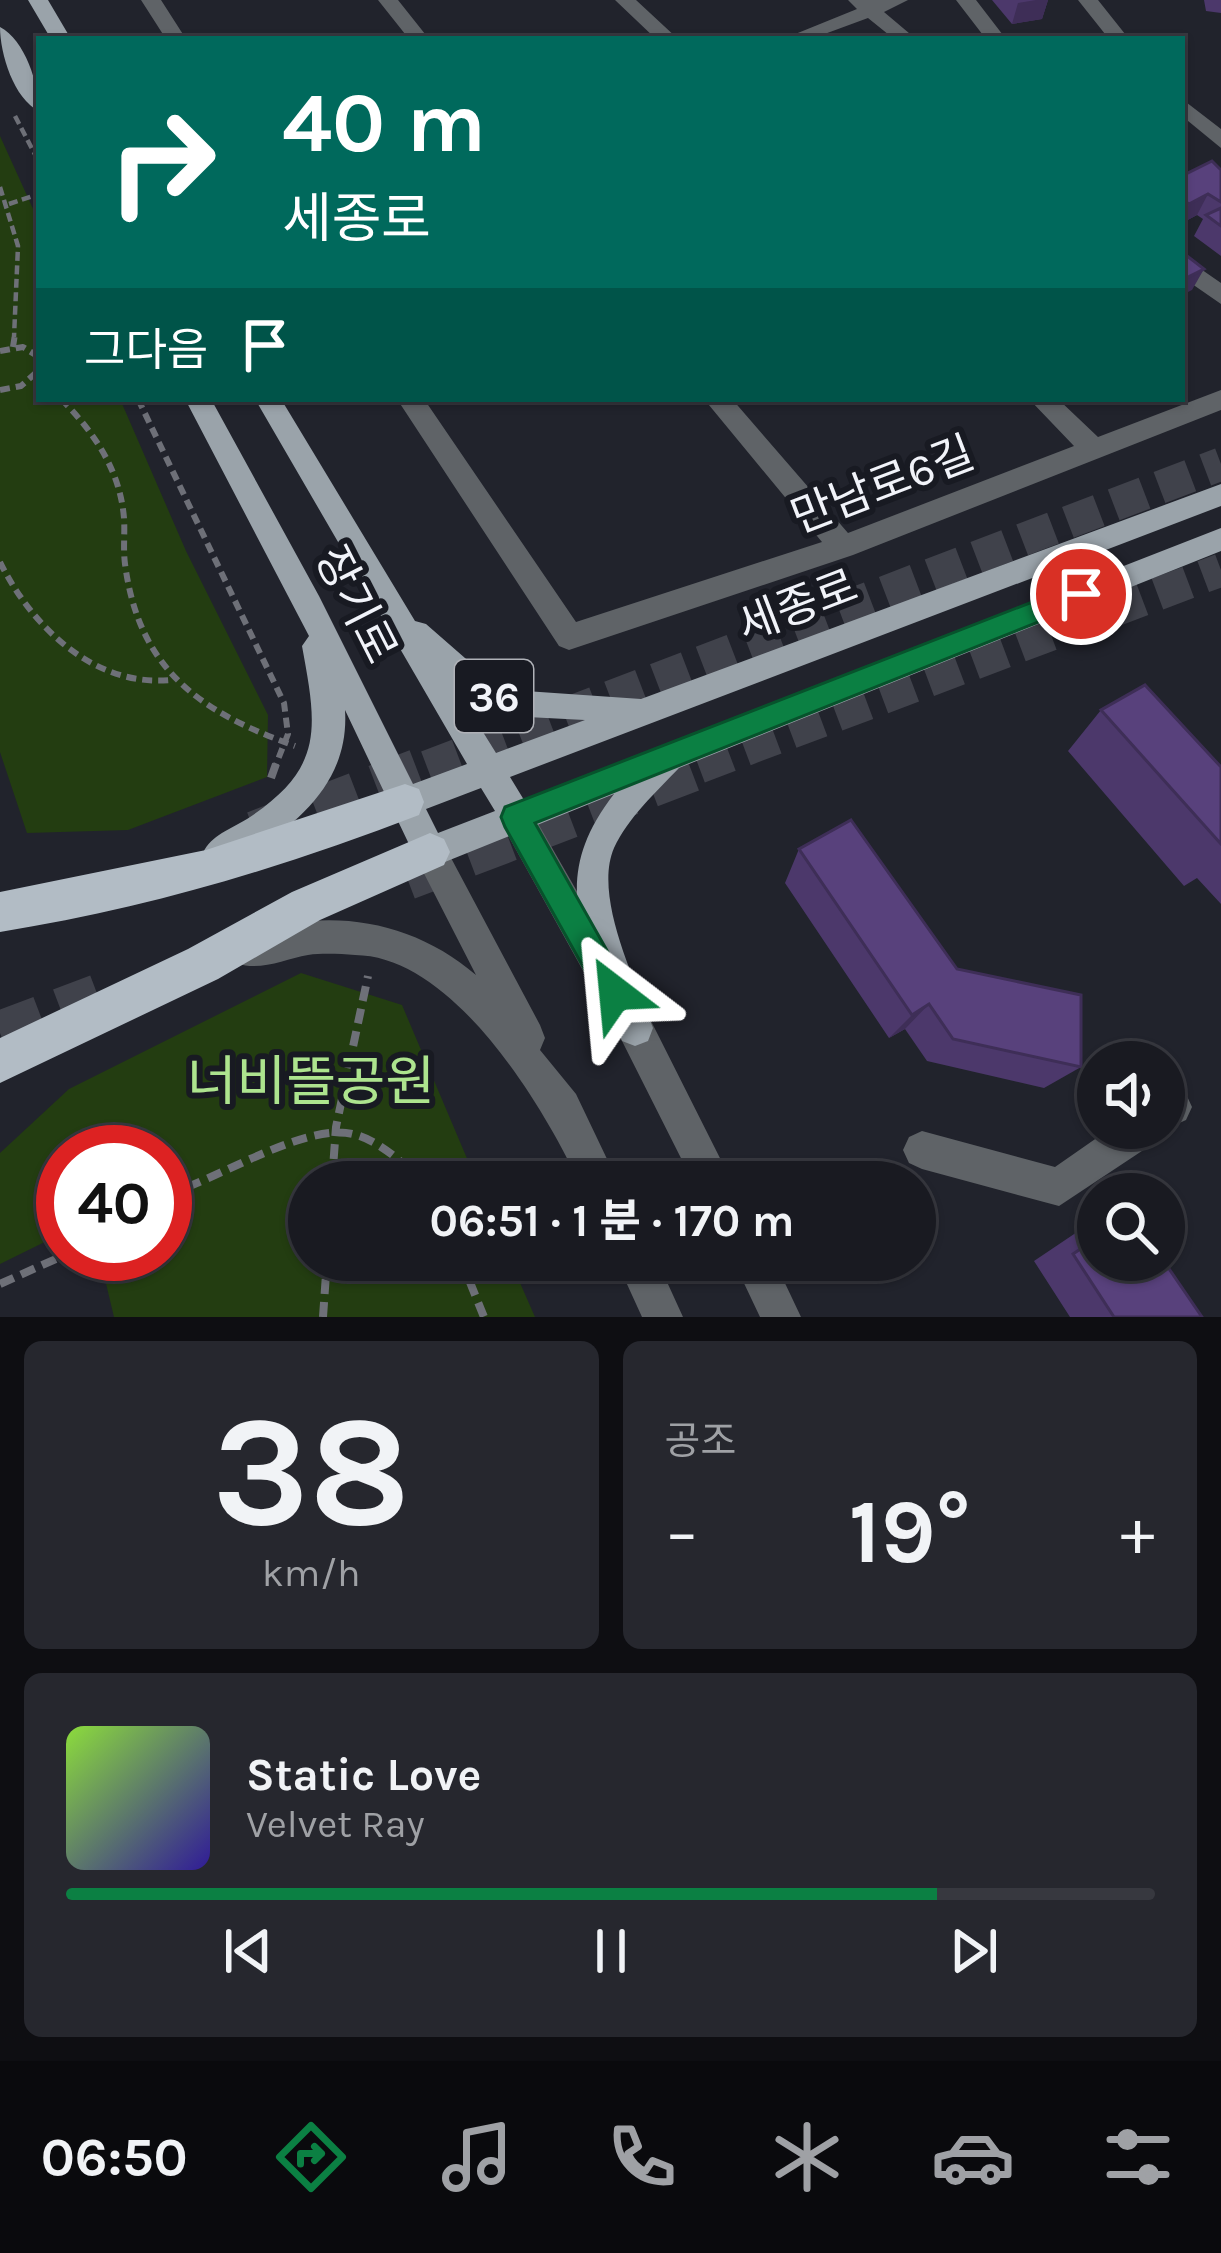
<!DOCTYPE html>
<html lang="ko">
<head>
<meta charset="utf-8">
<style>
  :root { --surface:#191a21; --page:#26272e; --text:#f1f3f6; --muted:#9fa1a5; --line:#37383f; --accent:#0b8043 }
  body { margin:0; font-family:Karla,"Noto Sans KR",sans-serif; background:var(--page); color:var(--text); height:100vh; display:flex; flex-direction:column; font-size:45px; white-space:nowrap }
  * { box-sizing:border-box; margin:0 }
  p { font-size:39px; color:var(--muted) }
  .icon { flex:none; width:66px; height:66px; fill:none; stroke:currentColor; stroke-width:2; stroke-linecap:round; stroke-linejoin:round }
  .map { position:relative; height:1317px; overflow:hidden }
  .details { display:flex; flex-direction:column; gap:24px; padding:24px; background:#0e0e12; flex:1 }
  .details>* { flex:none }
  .banner { position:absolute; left:36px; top:36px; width:1149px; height:366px; border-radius:0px; box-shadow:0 3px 9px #0004,0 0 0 3px var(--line); background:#00695c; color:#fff; overflow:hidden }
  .tools { position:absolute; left:1077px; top:1041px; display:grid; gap:24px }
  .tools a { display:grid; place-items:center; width:108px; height:108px; border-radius:50%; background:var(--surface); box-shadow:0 3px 9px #0004,0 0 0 3px var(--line); font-size:60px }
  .speed { position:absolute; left:36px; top:1125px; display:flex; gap:24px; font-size:60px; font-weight:700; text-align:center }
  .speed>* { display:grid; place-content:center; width:156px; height:156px; border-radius:50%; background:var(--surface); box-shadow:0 3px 9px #0004,0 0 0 3px var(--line); line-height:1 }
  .speed .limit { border:18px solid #d22; background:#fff; color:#111 }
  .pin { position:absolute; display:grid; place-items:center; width:102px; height:102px; color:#fff; margin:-51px; border:6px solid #fff; border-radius:50%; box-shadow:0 3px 12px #0007 }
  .me { position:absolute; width:132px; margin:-66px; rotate:331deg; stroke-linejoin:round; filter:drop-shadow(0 0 9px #0008) }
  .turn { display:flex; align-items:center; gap:42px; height:252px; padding:0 48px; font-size:54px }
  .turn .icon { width:156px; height:156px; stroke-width:2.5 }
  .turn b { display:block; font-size:84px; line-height:102px }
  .then { display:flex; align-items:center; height:114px; padding:0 48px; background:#0003; gap:24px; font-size:45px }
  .big { font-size:90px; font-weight:700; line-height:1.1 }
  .details .card { flex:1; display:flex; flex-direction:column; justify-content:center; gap:18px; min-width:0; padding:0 42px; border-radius:18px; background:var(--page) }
  .details .dial { align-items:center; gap:0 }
  .dial b { font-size:156px; line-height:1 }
  .song { display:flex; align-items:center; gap:36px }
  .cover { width:144px; height:144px; border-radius:18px; background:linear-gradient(135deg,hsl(90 70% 55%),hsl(250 70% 35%)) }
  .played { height:12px; border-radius:6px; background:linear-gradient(90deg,var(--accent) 80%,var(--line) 80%) }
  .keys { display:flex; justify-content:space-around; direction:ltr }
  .heat { display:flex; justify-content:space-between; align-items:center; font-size:66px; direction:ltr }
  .details .tiles { flex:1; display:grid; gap:24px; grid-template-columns:1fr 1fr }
  .card:last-child { grid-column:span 2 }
  .trip { position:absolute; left:288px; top:1161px; width:648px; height:120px; border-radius:60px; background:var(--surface); box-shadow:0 3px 9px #0004,0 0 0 3px var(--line); font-weight:700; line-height:120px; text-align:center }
  .tabs { display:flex; height:192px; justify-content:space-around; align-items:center; background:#0a0a0d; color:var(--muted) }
  .tabs .icon { width:84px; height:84px }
  .tabs .active { color:var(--accent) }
  .tabs b { font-size:54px; color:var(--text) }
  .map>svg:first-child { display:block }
  .green { fill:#233d11 }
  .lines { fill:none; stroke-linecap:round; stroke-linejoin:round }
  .highway-tunnel-far1 { stroke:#40424b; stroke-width:33; stroke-dasharray:33 16; stroke-linecap:butt }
  .highway-tunnel { stroke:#40424b; stroke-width:44; stroke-dasharray:44 21; stroke-linecap:butt }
  .path-far2 { stroke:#6e7078; stroke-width:4.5; stroke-dasharray:9 4.5; stroke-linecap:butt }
  .path-far1 { stroke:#6e7078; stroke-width:6; stroke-dasharray:10 6; stroke-linecap:butt }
  .path { stroke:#6e7078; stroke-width:8; stroke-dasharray:15 8; stroke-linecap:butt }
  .minor { fill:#5f6367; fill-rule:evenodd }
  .major { fill:#9aa3aa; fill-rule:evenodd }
  .highway { fill:#b2bcc5; fill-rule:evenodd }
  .wall { fill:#4c386b }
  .shaded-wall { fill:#3e2e57 }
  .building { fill:#58417c; stroke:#3e2e57; stroke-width:3 }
  .route { fill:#0b8043; stroke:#07532c; stroke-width:3 }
  .labels { text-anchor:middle; stroke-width:12; stroke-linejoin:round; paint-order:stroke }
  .shield { fill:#181a22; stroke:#b0b2b8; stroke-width:3 }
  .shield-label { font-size:42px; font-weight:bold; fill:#f1f3f9 }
  .street-label { font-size:45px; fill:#f1f3f9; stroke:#181a22 }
  .near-park-label { font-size:54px; fill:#ade48e; stroke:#181a22 }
</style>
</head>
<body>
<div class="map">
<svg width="1221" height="1317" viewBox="0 0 1221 1317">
  <rect width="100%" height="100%" fill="#21232c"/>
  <path class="green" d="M0 136 39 222V399H120L186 551 268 715 267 777 128 830 27 833 0 752Z
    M301 973 402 1005 477 1182H309V1260H510L535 1317H114L99 1254H165V1152H63V1233L0 1264V1153L69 1089Z"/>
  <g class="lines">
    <path class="highway-tunnel-far1" d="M427 767 1221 464
      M699 767 1221 570"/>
    <path class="highway-tunnel" d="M255 833 435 764
      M407 878 707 764
      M0 1033 98 996"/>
    <path class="path-far2" d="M15 116 39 162
      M0 187 18 246 14 337
      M9 204 39 194"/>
    <path class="path-far1" d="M13 347 15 334
      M0 351 23 347 39 357
      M0 390 21 386 39 370
      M61 399C94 432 120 470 124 518 125 533 123 549 125 564 139 670 200 712 295 746
      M138 399 284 703 288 734 275 767
      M0 562C32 627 94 687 170 680"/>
    <path class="path" d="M271 778 276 764
      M332 1182 336 1127 368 976
      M165 1195C217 1180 306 1122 353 1134 381 1141 403 1164 424 1182
      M461 1260 484 1317
      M0 1284 67 1254
      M323 1317 327 1260"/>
    <path class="minor" d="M141 0H161L186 39H166Z
      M378 0H398L429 39H409Z
      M615 0H636L678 39H656Z
      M848 0H908L884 12 916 39H894L868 18 811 39H783L857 9Z
      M956 0H976L1006 39H986Z
      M1078 0H1098L1129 39H1109Z
      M1182 99 1221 129V148L1182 116Z
      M1182 256 1221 283V304L1182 277Z
      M1221 390V410L853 555 569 650 559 646 397 399H424L576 622 822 542 704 399H732L848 533 1074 446 1029 399H1058L1098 437Z
      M516 802 528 806 648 1015 732 1182H693L622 1041 504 828 500 817 504 806Z
      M430 836 442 841 540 1025 545 1038 540 1050 576 1094 618 1182H579C542 1104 453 956 355 955 340 954 323 953 308 955 285 959 259 972 237 963L232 951 237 939C318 905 409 917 476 975L413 852 418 841Z
      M1173 1088 1186 1094 1192 1107 1186 1120 1162 1131 1157 1141 1059 1206 922 1169 909 1163 903 1150 909 1137 922 1131 1055 1167 1111 1128H1164V1092Z
      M616 1260H657L683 1317H642Z
      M733 1260H774L801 1317H760Z"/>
    <path class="major" d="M28 0H48L71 39H51Z
      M0 27C25 40 39 84 39 111 14 99 0 54 0 27Z
      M185 399H211L319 596 413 784 467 764 255 399H281L415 621 426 624 481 672 511 690 641 699 1221 484V506L510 777 524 800 1221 528V551L679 768C656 792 628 818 614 848 593 897 636 982 653 1028L648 1041 635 1046 622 1041 617 1028C585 938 547 880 614 794L430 868 418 863 345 710C350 786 291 830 232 864L220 869 208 864 203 853C211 835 231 829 247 819 325 768 317 728 302 646L309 636ZM455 687 506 716 585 720 496 753ZM481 788 495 811 438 833 426 809Z"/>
    <path class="highway" d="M405 784 419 789 424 802 419 815C282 868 145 909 0 932V892L206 850Z
      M430 833 444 839 450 852 444 865 320 920 218 979 0 1083V1038L188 949 292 892Z"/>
  </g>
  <path class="wall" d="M992 0H1048L1042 19 1012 24Z
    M1204 0H1221V13L1206 11Z
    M1221 170V256L1194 236 1203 219 1197 215 1182 223V176Z
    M1101 710 1221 767V904L1197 878 1184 886 1068 751Z
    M799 849 957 969 1081 1067 1044 1088 927 1061 905 1029 889 1038 785 883Z
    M1098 1222V1260L1202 1317H1070L1034 1261 1089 1224Z"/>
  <path class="shaded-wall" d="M1036 0H1048L1042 19 1012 24 1018 3Z
    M1208 194 1197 215 1182 223V218L1189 204Z
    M1204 269 1192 290 1182 295V280Z
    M929 1004 905 1029 889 1038 912 1015Z"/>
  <path class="building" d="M1212 161 1221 170V202L1208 194 1189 204 1182 199V176Z
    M1221 208V226L1206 215Z
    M1182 252 1204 269 1182 280Z
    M1145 685 1221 767V844L1101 710Z
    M851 820 957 969 1081 995V1067L953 1039 929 1004 912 1015 799 849Z
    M1098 1237V1260H1163L1202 1317H1114L1073 1254Z"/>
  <path class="route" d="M1081 583 1091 586 1094 594 1091 601 535 823 631 993 626 1004 615 1009 604 1004 505 827 501 817 505 807Z"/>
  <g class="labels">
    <rect class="shield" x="455" y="660" width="78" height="72" rx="9"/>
    <g class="shield-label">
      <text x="494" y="711">36</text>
    </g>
    <g class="street-label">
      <text transform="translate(882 484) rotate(-21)" y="16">만남로6길</text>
      <text transform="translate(357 604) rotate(63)" y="16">장기로</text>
      <text transform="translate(797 605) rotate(-21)" y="16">세종로</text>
    </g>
    <g class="near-park-label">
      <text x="311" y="1100">너비뜰공원</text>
    </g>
  </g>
</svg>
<div class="tools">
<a><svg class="icon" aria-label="sound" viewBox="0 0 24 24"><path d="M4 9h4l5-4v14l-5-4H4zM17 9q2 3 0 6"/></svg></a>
<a><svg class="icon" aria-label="search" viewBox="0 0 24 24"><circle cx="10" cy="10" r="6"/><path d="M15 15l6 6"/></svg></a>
</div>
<div class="speed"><div class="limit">40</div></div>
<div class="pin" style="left:1081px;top:594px;background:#d93025"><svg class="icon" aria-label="arrive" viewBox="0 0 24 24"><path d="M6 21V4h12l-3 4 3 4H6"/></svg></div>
<svg class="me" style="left:615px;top:993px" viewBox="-20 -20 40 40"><path d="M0-17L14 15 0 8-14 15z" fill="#0b8043" stroke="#fff" stroke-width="4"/></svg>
<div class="trip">06:51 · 1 분 · 170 m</div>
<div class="banner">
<div class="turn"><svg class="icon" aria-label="right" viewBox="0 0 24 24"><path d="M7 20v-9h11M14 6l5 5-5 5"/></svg><div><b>40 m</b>세종로</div></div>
<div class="then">그다음<svg class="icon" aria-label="arrive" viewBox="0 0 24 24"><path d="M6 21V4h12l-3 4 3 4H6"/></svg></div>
</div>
</div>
<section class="details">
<div class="tiles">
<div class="card dial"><b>38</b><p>km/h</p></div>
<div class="card"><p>공조</p>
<div class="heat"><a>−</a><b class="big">19°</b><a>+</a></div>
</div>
<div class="card">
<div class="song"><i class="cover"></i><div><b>Static Love</b><p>Velvet Ray</p></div></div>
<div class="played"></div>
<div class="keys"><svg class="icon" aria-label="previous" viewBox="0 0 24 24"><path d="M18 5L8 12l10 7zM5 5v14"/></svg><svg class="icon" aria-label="pause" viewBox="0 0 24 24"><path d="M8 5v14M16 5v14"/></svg><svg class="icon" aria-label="next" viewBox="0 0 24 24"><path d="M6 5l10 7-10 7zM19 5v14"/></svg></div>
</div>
</div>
</section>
<nav class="tabs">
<b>06:50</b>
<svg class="icon active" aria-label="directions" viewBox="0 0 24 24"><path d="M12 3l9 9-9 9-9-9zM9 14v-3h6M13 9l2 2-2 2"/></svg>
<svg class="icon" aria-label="music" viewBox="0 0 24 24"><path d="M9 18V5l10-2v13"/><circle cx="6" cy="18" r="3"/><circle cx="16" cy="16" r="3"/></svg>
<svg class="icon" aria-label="phone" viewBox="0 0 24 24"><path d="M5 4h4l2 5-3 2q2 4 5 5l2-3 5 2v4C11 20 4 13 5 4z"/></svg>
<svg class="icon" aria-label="climate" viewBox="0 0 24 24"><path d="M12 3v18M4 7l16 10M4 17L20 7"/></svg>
<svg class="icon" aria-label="car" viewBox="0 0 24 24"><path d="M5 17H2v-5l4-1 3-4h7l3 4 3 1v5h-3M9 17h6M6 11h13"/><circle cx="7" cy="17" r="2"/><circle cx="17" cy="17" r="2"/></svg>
<svg class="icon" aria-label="filters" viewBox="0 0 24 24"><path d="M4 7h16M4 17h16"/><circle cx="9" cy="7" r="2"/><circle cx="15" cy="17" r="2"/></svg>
</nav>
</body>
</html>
